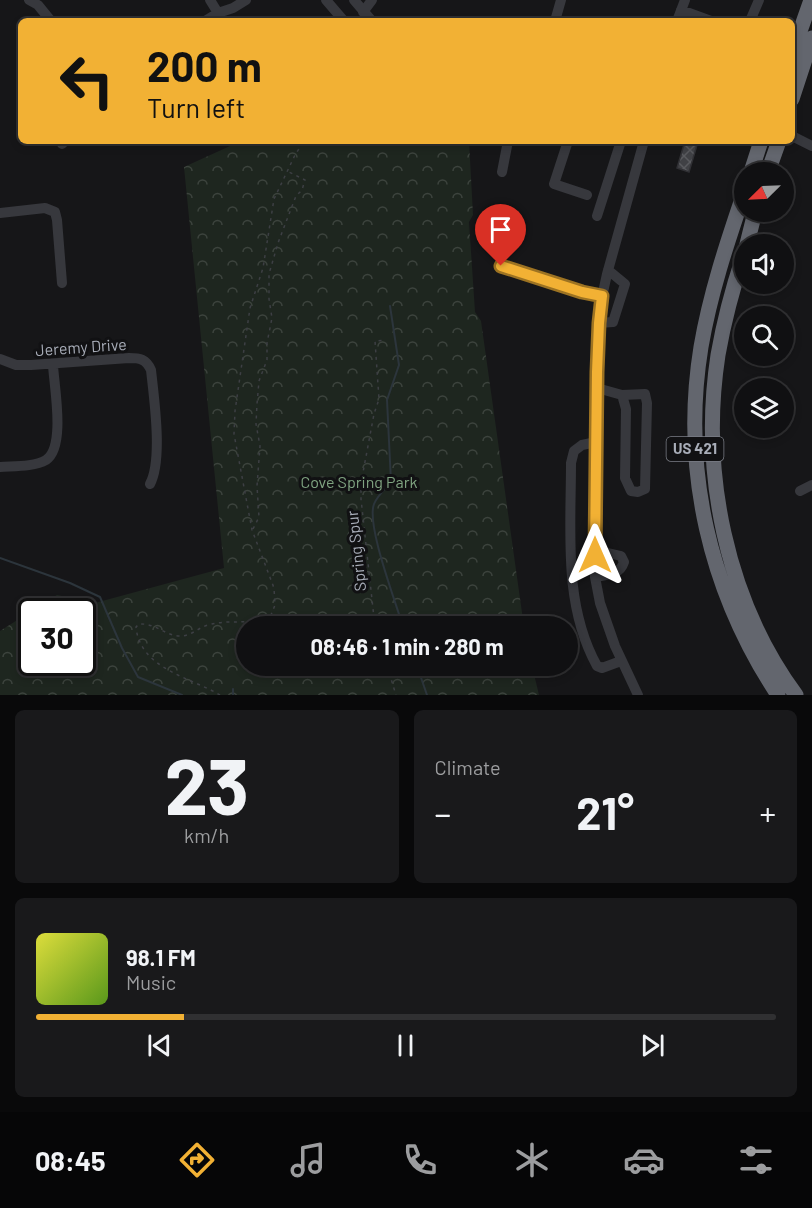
<!DOCTYPE html>
<html lang="en">
<head>
<meta charset="utf-8">
<style>
  :root { --surface:#101012; --page:#19191b; --text:#f1f3f6; --muted:#9c9d9f; --line:#303032; --accent:#f2b134 }
  body { margin:0; font-family:Barlow,sans-serif; background:var(--page); color:var(--text); height:100vh; display:flex; flex-direction:column; font-size:22px; white-space:nowrap }
  * { box-sizing:border-box; margin:0 }
  p { font-size:20px; color:var(--muted) }
  .icon { flex:none; width:33px; height:33px; fill:none; stroke:currentColor; stroke-width:2; stroke-linecap:round; stroke-linejoin:round }
  .map { position:relative; height:695px; overflow:hidden }
  .panel { display:flex; flex-direction:column; gap:15px; padding:15px; background:#09090a; flex:1 }
  .panel>* { flex:none }
  .guide { position:absolute; left:18px; top:18px; width:777px; height:126px; border-radius:9px; box-shadow:0 3px 9px #0003,0 0 0 2px var(--line); background:#f2b134; color:#111; overflow:hidden }
  .needle { width:39px; rotate:246deg }
  .buttons { position:absolute; left:734px; top:162px; display:grid; gap:12px }
  .buttons a { display:grid; place-items:center; width:60px; height:60px; border-radius:50%; background:var(--surface); box-shadow:0 3px 9px #0003,0 0 0 2px var(--line); font-size:30px }
  .speed { position:absolute; left:18px; top:598px; display:flex; gap:12px; font-size:30px; font-weight:700; text-align:center }
  .speed>* { display:grid; place-content:center; width:78px; height:78px; border-radius:50%; background:var(--surface); box-shadow:0 3px 9px #0003,0 0 0 2px var(--line); line-height:1 }
  .speed .limit { border:3px solid #111; border-radius:9px; background:#fff; color:#111 }
  .pin { position:absolute; display:grid; place-items:center; width:51px; height:51px; color:#fff; margin:-62px -26px; border-radius:50% 50% 50% 0; rotate:-45deg; box-shadow:0 0 6px #0007 }
  .pin .icon { rotate:45deg }
  .me { position:absolute; width:66px; margin:-33px; rotate:0deg; stroke-linejoin:round; filter:drop-shadow(0 0 4px #0008) }
  .turn { display:flex; align-items:center; gap:21px; height:126px; padding:0 30px; font-size:27px }
  .turn .icon { width:78px; height:78px; stroke-width:2.5 }
  .turn b { display:block; font-size:42px; line-height:51px }
  .big { font-size:45px; font-weight:700; line-height:1.1 }
  .panel .widget { flex:1; display:flex; flex-direction:column; justify-content:center; gap:9px; min-width:0; padding:0 21px; border-radius:9px; background:var(--page) }
  .panel .dial { align-items:center; gap:0 }
  .dial b { font-size:78px; line-height:1 }
  .song { display:flex; align-items:center; gap:18px }
  .cover { width:72px; height:72px; border-radius:9px; background:linear-gradient(135deg,hsl(60 70% 55%),hsl(90 70% 35%)) }
  .played { height:6px; border-radius:3px; background:linear-gradient(90deg,var(--accent) 20%,var(--line) 20%) }
  .keys { display:flex; justify-content:space-around; direction:ltr }
  .heat { display:flex; justify-content:space-between; align-items:center; font-size:33px; direction:ltr }
  .panel .tiles { flex:1; display:grid; gap:15px; grid-template-columns:1fr 1fr }
  .widget:last-child { grid-column:span 2 }
  .trip { position:absolute; left:236px; top:616px; width:342px; height:60px; border-radius:30px; background:var(--surface); box-shadow:0 3px 9px #0003,0 0 0 2px var(--line); font-weight:700; line-height:60px; text-align:center }
  .tab-bar { display:flex; height:96px; justify-content:space-around; align-items:center; background:#060607; color:var(--muted) }
  .tab-bar .icon { width:42px; height:42px }
  .tab-bar .current { color:var(--accent) }
  .tab-bar b { font-size:27px; color:var(--text) }
  .map>svg:first-child { display:block }
  .forest { fill:url(#forest-crowns); fill-rule:evenodd }
  .lines { fill:none; stroke-linecap:round; stroke-linejoin:round }
  .stream { stroke:#2c353c; stroke-width:2 }
  .building { fill:url(#building-cross-hatch); stroke:#303034; stroke-width:1.5 }
  .path { stroke:#3d3f44; stroke-width:1.5; stroke-dasharray:3 4.5; stroke-linecap:butt }
  .minor { stroke:#37383d; stroke-width:10 }
  .highway { stroke:#63666e; stroke-width:15 }
  .route-casing { stroke:#9d7322; stroke-width:15 }
  .route { stroke:#f2b134; stroke-width:10 }
  .labels { text-anchor:middle; stroke-width:6; stroke-linejoin:round; paint-order:stroke }
  .shield { fill:#111113; stroke:#7b7e86; stroke-width:1.5 }
  .shield-label { font-size:15px; font-weight:bold; fill:#a8adb8 }
  .street-label { font-size:16px; fill:#a8adb8; stroke:#111113 }
  .park-label { font-size:16px; fill:#7fa381; stroke:#111113 }
</style>
</head>
<body>
<div class="map">
<svg width="812" height="695" viewBox="0 0 812 695">
  <defs>
    <pattern id="forest-crowns" width="20" height="18" patternUnits="userSpaceOnUse" patternTransform="scale(1.5)"><rect width="20" height="18" fill="#1e261f"/><path d="M2 6a3 3 0 1 1 6 0M12 15a3 3 0 1 1 6 0" fill="none" stroke="#3c433d"/></pattern>
    <pattern id="building-cross-hatch" width="8" height="8" patternUnits="userSpaceOnUse" patternTransform="scale(1.5)"><rect width="8" height="8" fill="#404145"/><path d="M0 0l8 8M0 8l8-8" fill="none" stroke="#595a5e"/></pattern>
  </defs>
  <rect width="100%" height="100%" fill="#161618"/>
  <path class="forest" d="M241 141H469L473 215 469 222 475 312 481 321 524 627H246V666H532L539 695H0V631L57 595 95 603 224 568 184 167ZM32 612H82V663H32Z"/>
  <g class="lines">
    <path class="stream" d="M390 306 399 365 387 400 391 482C385 489 377 496 374 504 366 525 396 602 403 627
      M0 558 70 583 100 597 122 648 138 677 182 695
      M417 666 427 695
      M233 695V689"/>
  </g>
  <path class="building" d="M685 141 697 145 689 172 677 168Z"/>
  <g class="lines">
    <path class="path" d="M253 529 259 517 257 486 260 446 256 424 257 404 259 381 267 360V343L272 318 269 299V274L278 243 296 196 302 190 305 180 287 171
      M375 627 361 499V483L374 414 379 399 375 341 386 340
      M387 666 396 695
      M220 695C190 677 140 669 136 627L139 624C155 623 165 635 178 636 191 637 197 628 208 625 232 618 247 627 271 615L275 605 274 588 252 530 234 434 235 411 250 308 263 268 274 199 295 155 304 141"/>
    <path class="minor" d="M29 0 38 5 51 21
      M326 0 344 21
      M354 0 372 21
      M681 10 711 21
      M363 12 372 0
      M205 21 218 13 210 0
      M224 21 218 13 233 8 246 0
      M555 21 561 0
      M677 21 685 0
      M750 21 759 0
      M792 136 812 146
      M568 141 554 184 587 195
      M62 144 65 141
      M502 172 508 141
      M0 213 45 208 55 212 57 220 62 283
      M597 216 621 141
      M501 266 582 292 602 296
      M599 323 613 322 625 284 608 270
      M0 359 16 365H31L129 358C140 358 146 359 151 370 154 398 163 460 150 484
      M597 388 622 395 626 409 625 478 631 491 638 492 645 489 647 403 645 394 622 395
      M596 442 582 445 574 451 571 463C571 531 563 605 597 666L602 668 621 661
      M0 467C14 466 34 467 46 460 66 447 54 386 53 365
      M800 491 812 485
      M595 550 621 556 624 562C620 575 607 575 595 577
      M638 695 615 646 600 603 595 577V486L600 306 607 274 644 141"/>
    <path class="highway" d="M792 54 811 0
      M792 99 812 38
      M751 172 761 141
      M768 172 779 141
      M744 193C727 243 710 294 701 347 681 470 710 592 778 695
      M747 244 755 212
      M744 254C733 287 724 321 718 355 700 472 726 600 796 695"/>
  </g>
  <g class="lines">
    <g class="route-casing">
      <path id="route" d="M501 266 582 292 602 296 599 323 597 372 595 555"/>
    </g>
    <use href="#route" class="route"/>
  </g>
  <g class="labels">
    <rect class="shield" x="666.5" y="437" width="57" height="24" rx="4.5"/>
    <g class="shield-label">
      <text x="695" y="454">US 421</text>
    </g>
    <g class="street-label">
      <text transform="translate(81 347) rotate(-4)" y="6">Jeremy Drive</text>
      <text transform="translate(356 551) rotate(-96)" y="6">Spring Spur</text>
    </g>
    <g class="park-label">
      <text x="359" y="488">Cove Spring Park</text>
    </g>
  </g>
</svg>
<div class="buttons">
<a><svg class="needle" viewBox="-14 -14 28 28"><path d="M0-13l5 13h-10z" fill="#e53935"/><path d="M0 13l5-13h-10z" fill="#9c9d9f"/></svg></a>
<a><svg class="icon" aria-label="sound" viewBox="0 0 24 24"><path d="M4 9h4l5-4v14l-5-4H4zM17 9q2 3 0 6"/></svg></a>
<a><svg class="icon" aria-label="search" viewBox="0 0 24 24"><circle cx="10" cy="10" r="6"/><path d="M15 15l6 6"/></svg></a>
<a><svg class="icon" aria-label="layers" viewBox="0 0 24 24"><path d="M12 4l9 5-9 5-9-5zM3 14l9 5 9-5"/></svg></a>
</div>
<div class="speed"><div class="limit">30</div></div>
<div class="pin" style="left:501px;top:266px;background:#d93025"><svg class="icon" aria-label="arrive" viewBox="0 0 24 24"><path d="M6 21V4h12l-3 4 3 4H6"/></svg></div>
<svg class="me" style="left:595px;top:555px" viewBox="-20 -20 40 40"><path d="M0-17L14 15 0 8-14 15z" fill="#f2b134" stroke="#fff" stroke-width="4"/></svg>
<div class="trip">08:46 · 1 min · 280 m</div>
<div class="guide">
<div class="turn"><svg class="icon" aria-label="left" viewBox="0 0 24 24"><path d="M17 20v-9H6M10 6l-5 5 5 5"/></svg><div><b>200 m</b>Turn left</div></div>
</div>
</div>
<section class="panel">
<div class="tiles">
<div class="widget dial"><b>23</b><p>km/h</p></div>
<div class="widget"><p>Climate</p>
<div class="heat"><a>−</a><b class="big">21°</b><a>+</a></div>
</div>
<div class="widget">
<div class="song"><i class="cover"></i><div><b>98.1 FM</b><p>Music</p></div></div>
<div class="played"></div>
<div class="keys"><svg class="icon" aria-label="previous" viewBox="0 0 24 24"><path d="M18 5L8 12l10 7zM5 5v14"/></svg><svg class="icon" aria-label="pause" viewBox="0 0 24 24"><path d="M8 5v14M16 5v14"/></svg><svg class="icon" aria-label="next" viewBox="0 0 24 24"><path d="M6 5l10 7-10 7zM19 5v14"/></svg></div>
</div>
</div>
</section>
<nav class="tab-bar">
<b>08:45</b>
<svg class="icon current" aria-label="directions" viewBox="0 0 24 24"><path d="M12 3l9 9-9 9-9-9zM9 14v-3h6M13 9l2 2-2 2"/></svg>
<svg class="icon" aria-label="music" viewBox="0 0 24 24"><path d="M9 18V5l10-2v13"/><circle cx="6" cy="18" r="3"/><circle cx="16" cy="16" r="3"/></svg>
<svg class="icon" aria-label="phone" viewBox="0 0 24 24"><path d="M5 4h4l2 5-3 2q2 4 5 5l2-3 5 2v4C11 20 4 13 5 4z"/></svg>
<svg class="icon" aria-label="climate" viewBox="0 0 24 24"><path d="M12 3v18M4 7l16 10M4 17L20 7"/></svg>
<svg class="icon" aria-label="car" viewBox="0 0 24 24"><path d="M5 17H2v-5l4-1 3-4h7l3 4 3 1v5h-3M9 17h6M6 11h13"/><circle cx="7" cy="17" r="2"/><circle cx="17" cy="17" r="2"/></svg>
<svg class="icon" aria-label="filters" viewBox="0 0 24 24"><path d="M4 7h16M4 17h16"/><circle cx="9" cy="7" r="2"/><circle cx="15" cy="17" r="2"/></svg>
</nav>
</body>
</html>
